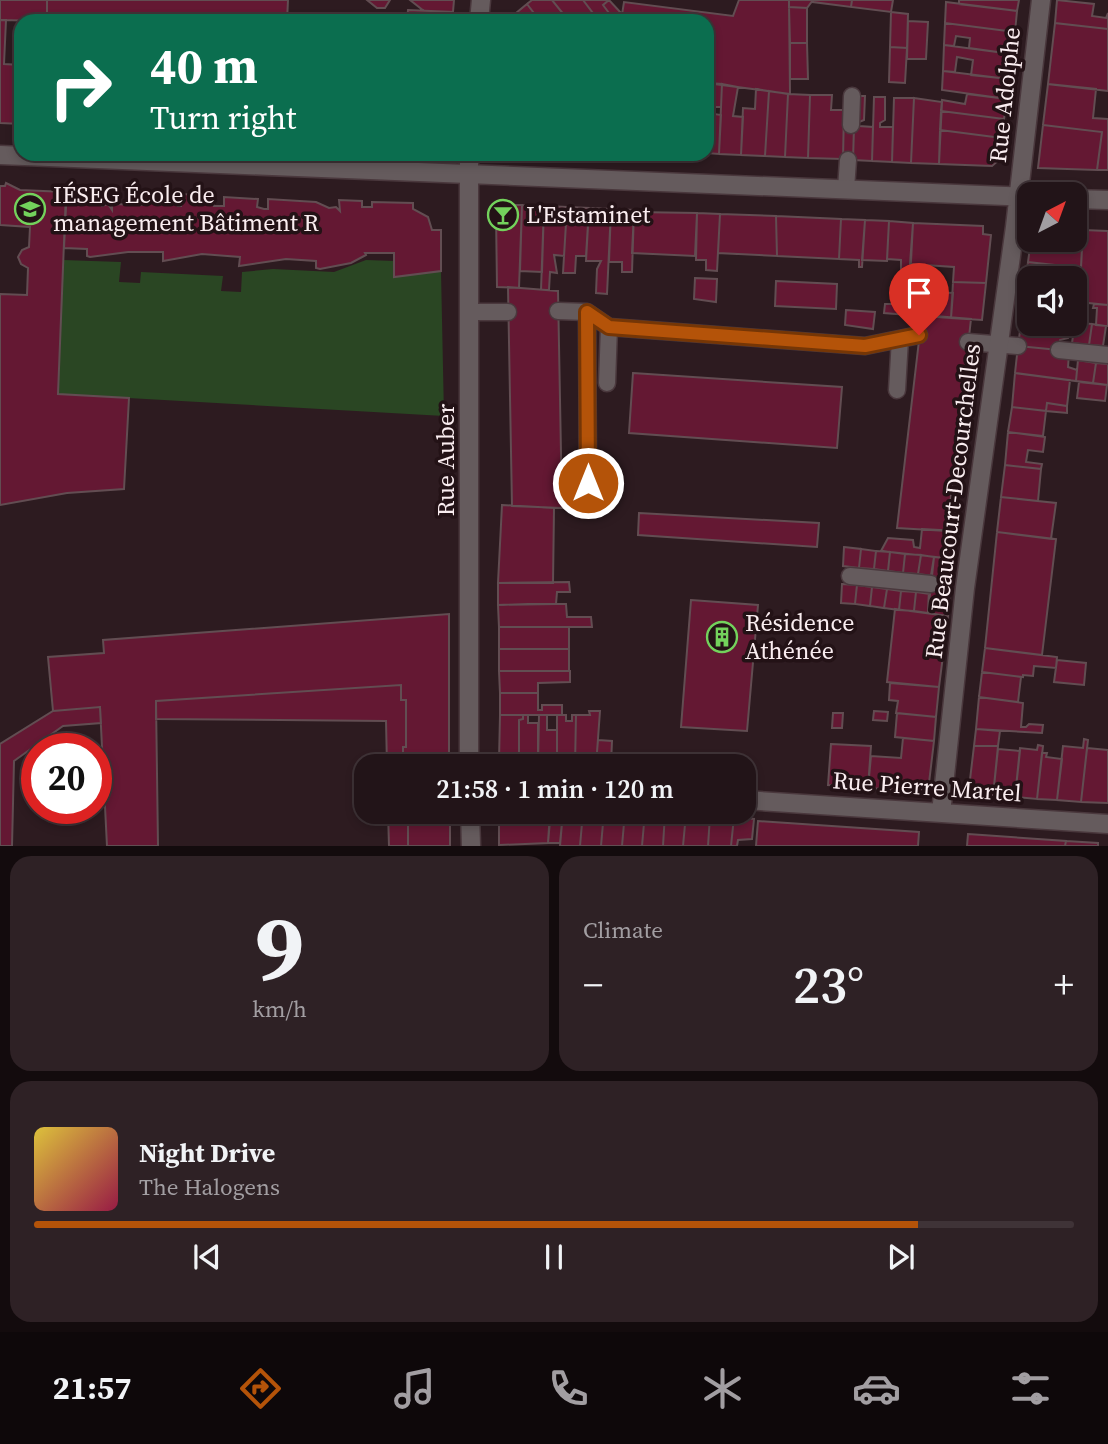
<!DOCTYPE html>
<html lang="en">
<head>
<meta charset="utf-8">
<style>
  :root { --surface:#221418; --page:#2e2125; --text:#f1f3f6; --muted:#a29ea2; --line:#3f3337; --accent:#b45309 }
  body { margin:0; font-family:"Source Serif 4",serif; background:var(--page); color:var(--text); height:100vh; display:flex; flex-direction:column; font-size:26px; white-space:nowrap }
  * { box-sizing:border-box; margin:0 }
  p { font-size:23px; color:var(--muted) }
  .icon { flex:none; width:38px; height:38px; fill:none; stroke:currentColor; stroke-width:2; stroke-linecap:round; stroke-linejoin:round }
  .map { position:relative; height:846px; overflow:hidden }
  .sheet { display:flex; flex-direction:column; gap:10px; padding:10px; background:#130b0d; flex:1 }
  .sheet>* { flex:none }
  .guide { position:absolute; left:14px; top:14px; width:700px; height:147px; border-radius:21px; box-shadow:0 4px 10px #0003,0 0 0 2px var(--line); background:#0b6e4f; color:#fff; overflow:hidden }
  .needle { width:46px; rotate:41deg }
  .fabs { position:absolute; left:1017px; top:182px; display:grid; gap:14px }
  .fabs a { display:grid; place-items:center; width:70px; height:70px; border-radius:14px; background:var(--surface); box-shadow:0 4px 10px #0003,0 0 0 2px var(--line); font-size:35px }
  .speed { position:absolute; left:21px; top:733px; display:flex; gap:14px; font-size:35px; font-weight:700; text-align:center }
  .speed>* { display:grid; place-content:center; width:91px; height:91px; border-radius:50%; background:var(--surface); box-shadow:0 4px 10px #0003,0 0 0 2px var(--line); line-height:1 }
  .speed .limit { border:10px solid #d22; background:#fff; color:#111 }
  .pin { position:absolute; display:grid; place-items:center; width:60px; height:60px; color:#fff; margin:-72px -30px; border-radius:50% 50% 50% 0; rotate:-45deg; box-shadow:0 0 7px #0007 }
  .pin .icon { rotate:45deg }
  .me { position:absolute; width:77px; margin:-38px; rotate:0deg; stroke-linejoin:round; filter:drop-shadow(0 0 5px #0008) }
  .turn { display:flex; align-items:center; gap:24px; height:147px; padding:0 21px; font-size:32px }
  .turn .icon { width:91px; height:91px; stroke-width:2.5 }
  .turn b { display:block; font-size:49px; line-height:60px }
  .big { font-size:52px; font-weight:600; line-height:1.1 }
  .sheet .card { flex:1; display:flex; flex-direction:column; justify-content:center; gap:10px; min-width:0; padding:0 24px; border-radius:21px; background:var(--page) }
  .sheet .dial { align-items:center; gap:0 }
  .dial b { font-size:91px; line-height:1 }
  .song { display:flex; align-items:center; gap:21px }
  .cover { width:84px; height:84px; border-radius:10px; background:linear-gradient(135deg,hsl(50 70% 55%),hsl(340 70% 35%)) }
  .played { height:7px; border-radius:4px; background:linear-gradient(90deg,var(--accent) 85%,var(--line) 85%) }
  .keys { display:flex; justify-content:space-around; direction:ltr }
  .heat { display:flex; justify-content:space-between; align-items:center; font-size:38px; direction:ltr }
  .sheet .tiles { flex:1; display:grid; gap:10px; grid-template-columns:1fr 1fr }
  .card:last-child { grid-column:span 2 }
  .trip { position:absolute; left:354px; top:754px; width:402px; height:70px; border-radius:21px; background:var(--surface); box-shadow:0 4px 10px #0003,0 0 0 2px var(--line); font-weight:600; line-height:70px; text-align:center }
  .tab-bar { display:flex; height:112px; justify-content:space-around; align-items:center; background:#0e080a; color:var(--muted) }
  .tab-bar .icon { width:49px; height:49px }
  .tab-bar .active { color:var(--accent) }
  .tab-bar b { font-size:32px; color:var(--text) }
  .map>svg:first-child { display:block }
  .green { fill:#2a4623 }
  .building { fill:#641833; stroke:#624d52; stroke-width:2 }
  .lines { fill:none; stroke-linecap:round; stroke-linejoin:round }
  .service-casing { stroke:#4a383d; stroke-width:19 }
  .minor-casing { stroke:#4a383d; stroke-width:21 }
  .service { stroke:#655b5d; stroke-width:16 }
  .minor { stroke:#655b5d; stroke-width:18 }
  .route-casing { stroke:#753606; stroke-width:18 }
  .route { stroke:#b45309; stroke-width:12 }
  .labels { text-anchor:middle; stroke-width:7; stroke-linejoin:round; paint-order:stroke }
  .street-label { font-size:24px; fill:#faedf0; stroke:#231216 }
  .poi-label { font-size:24px; fill:#faedf0; stroke:#231216; text-anchor:start }
</style>
</head>
<body>
<div class="map">
<svg width="1108" height="846" viewBox="0 0 1108 846">
  <rect width="100%" height="100%" fill="#2d1b20"/>
  <path class="green" d="M63 260 121 262 119 282 140 283 141 272 223 276 221 291 241 292 242 272 273 269 334 272 366 260 395 261V277L441 271 444 416 58 394Z"/>
  <path class="building" d="M0 0H47V21L0 20Z
    M47 0H288L287 21H47Z
    M367 0H390L385 8H377Z
    M410 0H454L453 12 424 11Z
    M532 0H552L569 21H540L527 4Z
    M552 0H583L599 21H569Z
    M583 0H609L603 5 615 21H599Z
    M609 0 622 14 615 21 603 5Z
    M739 0H789L790 94 707 83V21H621L624 2 733 16Z
    M789 0H813L807 8 789 7Z
    M813 0H852L851 7 813 2Z
    M852 0H893L891 12 851 7Z
    M959 0H1019L1017 11 959 4Z
    M1057 0 1094 4 1092 16 1106 18 1108 13V29L1055 23Z
    M946 2 1017 11 1015 32 945 23Z
    M527 4 540 21H512L510 18Z
    M789 7 807 8V43H790Z
    M408 10 453 12V21H407Z
    M891 12 908 14 907 48 890 47Z
    M0 20H6L4 64 21 65V124L0 123Z
    M908 21 928 22 926 59H907Z
    M945 23 1015 32 1012 54 969 48 970 38 956 36 954 46 944 45Z
    M1055 23 1108 29V91L1048 84Z
    M790 43H807L808 79H790Z
    M944 45 1012 54 1009 79 971 75 973 60 957 57 955 72 943 71Z
    M890 47 907 48 905 83 889 82Z
    M943 71 1009 79 1007 99 942 90Z
    M707 83 722 84 721 107H714V114L721 115 719 154 707 153Z
    M722 84 738 87 733 116 743 117 741 155 719 154Z
    M1048 84 1096 89 1093 118 1108 119V170H1097L1102 132 1043 125Z
    M756 89 769 91 765 156 741 155 743 108 755 109Z
    M769 91 788 94 785 157 765 156Z
    M788 94 810 95 808 158 785 157Z
    M967 94 1007 99 1004 119 941 111 942 100 965 104Z
    M810 95H832L831 110H844L843 159 808 158Z
    M855 96H865L864 120 859 122V126L873 127 872 161 853 160Z
    M874 97H885V120L880 123V127H893L892 162 872 161Z
    M894 98H914L911 163 892 162Z
    M914 98 942 102 939 164 911 163Z
    M844 110 854 126 853 160 843 159Z
    M941 111 1004 119 1002 138 940 130Z
    M1043 125 1102 132 1097 170 1038 168Z
    M940 130 1002 138 1000 159 992 166 939 164Z
    M6 183 20 190 66 192 58 394 129 398 124 489 67 493 0 505V294L27 295 28 268 21 264 18 257 22 250 29 247 30 227 0 225V186H5Z
    M67 187 101 189 102 206 108 204 112 210V204L144 205 143 192 163 195 178 206H181V194L214 196V206H224V197L258 199 257 207 264 209H268V199L316 202 329 208 336 207 340 211 339 200 362 201V207H372V202L413 203V209L428 217 432 230H441V271L394 277V253H365L366 255 351 263 320 269 316 268V261L286 259 239 266 240 257 202 254 163 261V252H128L90 257 87 256V249L64 248Z
    M505 205H522L519 288 497 287 496 213Z
    M522 205 544 206 542 272 520 271Z
    M544 206 567 207 564 256 554 255 557 273 550 272 549 290H541Z
    M567 207 589 208 586 256H576L575 273H563Z
    M589 208 611 209 607 294 596 293 597 269 601 261H586Z
    M611 209 634 210 632 272H622V262H609Z
    M634 212 697 213 695 256 632 253Z
    M697 213 720 214 717 271 706 270V260H696Z
    M720 214 776 216 777 256 718 253Z
    M776 216 841 219 839 259 777 256Z
    M841 219 865 220 862 267H859V260L839 259Z
    M865 220 889 221 887 261 862 260Z
    M889 221 913 223 910 281 901 280V260L887 259Z
    M913 223 983 226V234L991 235 986 283 953 282 954 267 910 264Z
    M1074 229 1083 230 1081 268 1028 262 1031 240H1074Z
    M1083 230 1108 231V305L1079 302Z
    M1028 262 1081 268 1080 278H1029V296H1024Z
    M695 278 717 279 716 302 694 299Z
    M776 281 837 284 836 309 775 306Z
    M953 282 986 283 982 320 951 318Z
    M508 287 558 291 562 508 512 506Z
    M909 291 953 293 951 318 908 315Z
    M1024 296H1029V317L1022 316Z
    M1074 302 1083 303V314L1079 318 1074 317Z
    M885 304H909L908 315 884 313Z
    M1094 304 1108 305V326L1096 325 1097 308H1093Z
    M846 310 875 312 873 329 845 325Z
    M922 315 971 319 947 531 897 528Z
    M1022 316 1029 317V324H1063L1062 330 1068 334V338L1060 340 1059 350 1018 346Z
    M1075 322 1092 324 1089 345 1072 343Z
    M1092 324 1106 326 1103 346 1089 345Z
    M1018 346 1059 350 1069 354 1068 367 1077 370 1076 381 1015 373Z
    M1078 360 1096 363 1093 383 1076 381Z
    M1096 363 1108 364V385L1093 383Z
    M633 373 842 387 837 448 629 433Z
    M1015 373 1070 380 1067 406 1047 403 1046 411 1012 407Z
    M1079 382 1107 385 1105 401 1077 398Z
    M1047 403 1067 406V413L1046 411Z
    M1012 407 1046 411 1043 436 1008 432Z
    M1008 432 1045 437 1043 452 1028 450 1026 462 1042 464 1041 469 1005 465Z
    M1005 465 1041 469 1038 501 1001 497Z
    M1001 497 1056 503 1051 539 997 532Z
    M502 505 554 508 553 583H498Z
    M639 513 819 523 817 547 638 535Z
    M922 529 957 531 954 559 881 551 888 538 913 540 914 547 920 548Z
    M997 532 1056 539 1042 655 985 648Z
    M844 547 861 549 859 568 843 566Z
    M861 549 876 551 874 569 859 568Z
    M876 551 890 552 888 571 874 569Z
    M890 552 905 554 903 573 888 571Z
    M905 554 921 555 918 574 903 573Z
    M921 555 934 557 932 576 918 574Z
    M934 557 954 559 952 583 930 581Z
    M932 581 952 583 950 591 930 589Z
    M569 582 570 592H557L556 604 498 605V583Z
    M842 584 857 585 855 604 841 603Z
    M857 585 872 587 870 606 855 604Z
    M872 587 887 589 884 608 870 606Z
    M887 589 901 591 899 610 884 608Z
    M929 589 950 591 948 616 928 613Z
    M901 591 916 592 914 611 899 610Z
    M916 592 930 594 928 613 914 611Z
    M691 600 758 605 747 731 681 727Z
    M528 604H566L567 617H591L592 627H499L498 605Z
    M895 609 948 616 939 687 887 682Z
    M449 614V766H403V747H406V700H401V685L156 701 158 846H107L100 707 53 711 48 657 104 653 103 640Z
    M499 627H569V649H499Z
    M985 648 1057 657 1056 668 1034 666 1033 676 1023 675V677L982 672Z
    M499 649H569V671H499Z
    M1057 660 1086 663 1084 685 1054 682Z
    M499 671H570V682L538 683V693H500Z
    M982 672 1021 677 1018 702 979 697Z
    M890 683 939 687 936 717 896 713 898 701 889 700Z
    M401 685V700H406V747H403V766H387L386 721 156 719V701Z
    M500 693H538V710H542V705H562V715H500Z
    M979 697 1023 703 1021 727H1026L1029 724 1043 725 1042 733 976 729Z
    M100 707 101 723 63 726 14 761 12 846H0V744L53 711Z
    M589 711H600L596 766H575L576 715H590Z
    M874 711 888 712 887 721 873 720Z
    M833 713H843L842 728H832Z
    M897 713 936 717 934 741 895 737Z
    M500 715H523V719L519 720V762L499 761Z
    M523 715H528V723H538V764L519 762V720L523 719Z
    M539 715H547V730H557V765L538 764Z
    M557 715H566V721H572V715H576L575 766 557 765Z
    M976 729 1000 731 998 746H974Z
    M903 738 934 741 929 783 919 791 868 788 871 756 901 758Z
    M1084 739 1088 740 1081 802 1057 800 1063 746 1083 748Z
    M598 740 612 741 611 764 596 763Z
    M831 744 871 746 868 788 828 785Z
    M1038 745 1043 746 1037 799 1015 797 1020 748 1037 750Z
    M974 746H998L993 796 976 795 969 788Z
    M1087 748 1108 750V803L1081 802Z
    M998 749 1020 751 1015 797 993 796Z
    M1042 753H1047L1046 757 1062 759 1057 800 1037 799Z
    M388 812H408V846H389Z
    M408 812H450V846H408Z
    M499 812H550V821L499 823Z
    M550 812H563L560 843H548Z
    M563 812H583L580 846H560Z
    M583 812H604L601 846H580Z
    M604 812H625L622 846H601Z
    M625 812H645L642 846H622Z
    M645 812 665 813 663 846H642Z
    M665 813 686 814 683 846H663Z
    M686 814 710 816 708 846H683Z
    M710 816 734 817 731 846H708Z
    M734 817 754 819 752 839 738 840 737 846H731Z
    M550 821 548 843 499 845V823Z
    M758 821 919 832 918 846H756Z
    M968 834 1066 841 1065 846H967Z
    M1066 841 1098 843V846H1065Z"/>
  <g class="lines">
    <g class="service-casing">
      <path id="service" d="M851 125 852 96
        M846 189 848 160
        M558 311 587 312 588 483
        M469 312H508
        M587 312 609 327 865 346 919 335
        M968 342 1018 346
        M1059 350 1108 355
        M607 383 609 327
        M897 390 900 339
        M850 576 931 584"/>
    </g>
    <g class="minor-casing">
      <path id="minor" d="M479 21 481 0
        M0 155 1029 197
        M1074 199 1108 200
        M469 766V154
        M744 800 1108 824
        M470 812 471 846
        M941 813 965 588 1015 227 1041 0"/>
    </g>
    <use href="#service" class="service"/>
    <use href="#minor" class="minor"/>
  </g>
  <g class="lines">
    <g class="route-casing">
      <path id="route" d="M588 483 587 312 609 327 865 346 919 335"/>
    </g>
    <use href="#route" class="route"/>
  </g>
  <defs>
    <g id="university-ring" transform="scale(1.575)"><circle r="9.5" fill="#231216" stroke="#73d25c" stroke-width="1.5"/><path d="M0-5L7-2L0 1L-7-2ZM-4 1L0 2.5L4 1V4Q0 6-4 4Z" fill="#73d25c"/></g>
    <g id="bar-ring" transform="scale(1.575)"><circle r="9.5" fill="#231216" stroke="#73d25c" stroke-width="1.5"/><path d="M-6-5H6L.8 .8V4.5H3.5V6h-7V4.5H-.8V.8Z" fill="#73d25c"/></g>
    <g id="building-ring" transform="scale(1.575)"><circle r="9.5" fill="#231216" stroke="#73d25c" stroke-width="1.5"/><path d="M-4-6H4V6H1V3H-1V6H-4ZM-2.5-4.3h1.7v1.8h-1.7ZM.8-4.3h1.7v1.8H.8ZM-2.5-1h1.7V.8h-1.7ZM.8-1h1.7V.8H.8Z" fill="#73d25c"/></g>
  </defs>
  <g fill-rule="evenodd">
    <use href="#university-ring" x="30" y="209"/>
    <use href="#bar-ring" x="503" y="215"/>
    <use href="#building-ring" x="722" y="637"/>
  </g>
  <g class="labels">
    <g class="street-label">
      <text transform="translate(1005 95) rotate(-84)" y="8">Rue Adolphe</text>
      <text transform="translate(446 460) rotate(-90)" y="8">Rue Auber</text>
      <text transform="translate(953 501) rotate(-83)" y="8">Rue Beaucourt-Decourchelles</text>
      <text transform="translate(927 787) rotate(4)" y="8">Rue Pierre Martel</text>
    </g>
    <g class="poi-label">
      <text x="53" y="203">IÉSEG École de<tspan x="53" dy="28">management Bâtiment R</tspan></text>
      <text x="526" y="223">L'Estaminet</text>
      <text x="745" y="631">Résidence<tspan x="745" dy="28">Athénée</tspan></text>
    </g>
  </g>
</svg>
<div class="fabs">
<a><svg class="needle" viewBox="-14 -14 28 28"><path d="M0-13l5 13h-10z" fill="#e53935"/><path d="M0 13l5-13h-10z" fill="#a29ea2"/></svg></a>
<a><svg class="icon" aria-label="sound" viewBox="0 0 24 24"><path d="M4 9h4l5-4v14l-5-4H4zM17 9q2 3 0 6"/></svg></a>
</div>
<div class="speed"><div class="limit">20</div></div>
<div class="pin" style="left:919px;top:335px;background:#d93025"><svg class="icon" aria-label="arrive" viewBox="0 0 24 24"><path d="M6 21V4h12l-3 4 3 4H6"/></svg></div>
<svg class="me" style="left:588px;top:483px" viewBox="-20 -20 40 40"><circle r="17" fill="#b45309" stroke="#fff" stroke-width="3"/><path d="M0-11L8 9 0 5-8 9z" fill="#fff"/></svg>
<div class="trip">21:58 · 1 min · 120 m</div>
<div class="guide">
<div class="turn"><svg class="icon" aria-label="right" viewBox="0 0 24 24"><path d="M7 20v-9h11M14 6l5 5-5 5"/></svg><div><b>40 m</b>Turn right</div></div>
</div>
</div>
<section class="sheet">
<div class="tiles">
<div class="card dial"><b>9</b><p>km/h</p></div>
<div class="card"><p>Climate</p>
<div class="heat"><a>−</a><b class="big">23°</b><a>+</a></div>
</div>
<div class="card">
<div class="song"><i class="cover"></i><div><b>Night Drive</b><p>The Halogens</p></div></div>
<div class="played"></div>
<div class="keys"><svg class="icon" aria-label="previous" viewBox="0 0 24 24"><path d="M18 5L8 12l10 7zM5 5v14"/></svg><svg class="icon" aria-label="pause" viewBox="0 0 24 24"><path d="M8 5v14M16 5v14"/></svg><svg class="icon" aria-label="next" viewBox="0 0 24 24"><path d="M6 5l10 7-10 7zM19 5v14"/></svg></div>
</div>
</div>
</section>
<nav class="tab-bar">
<b>21:57</b>
<svg class="icon active" aria-label="directions" viewBox="0 0 24 24"><path d="M12 3l9 9-9 9-9-9zM9 14v-3h6M13 9l2 2-2 2"/></svg>
<svg class="icon" aria-label="music" viewBox="0 0 24 24"><path d="M9 18V5l10-2v13"/><circle cx="6" cy="18" r="3"/><circle cx="16" cy="16" r="3"/></svg>
<svg class="icon" aria-label="phone" viewBox="0 0 24 24"><path d="M5 4h4l2 5-3 2q2 4 5 5l2-3 5 2v4C11 20 4 13 5 4z"/></svg>
<svg class="icon" aria-label="climate" viewBox="0 0 24 24"><path d="M12 3v18M4 7l16 10M4 17L20 7"/></svg>
<svg class="icon" aria-label="car" viewBox="0 0 24 24"><path d="M5 17H2v-5l4-1 3-4h7l3 4 3 1v5h-3M9 17h6M6 11h13"/><circle cx="7" cy="17" r="2"/><circle cx="17" cy="17" r="2"/></svg>
<svg class="icon" aria-label="filters" viewBox="0 0 24 24"><path d="M4 7h16M4 17h16"/><circle cx="9" cy="7" r="2"/><circle cx="15" cy="17" r="2"/></svg>
</nav>
</body>
</html>
